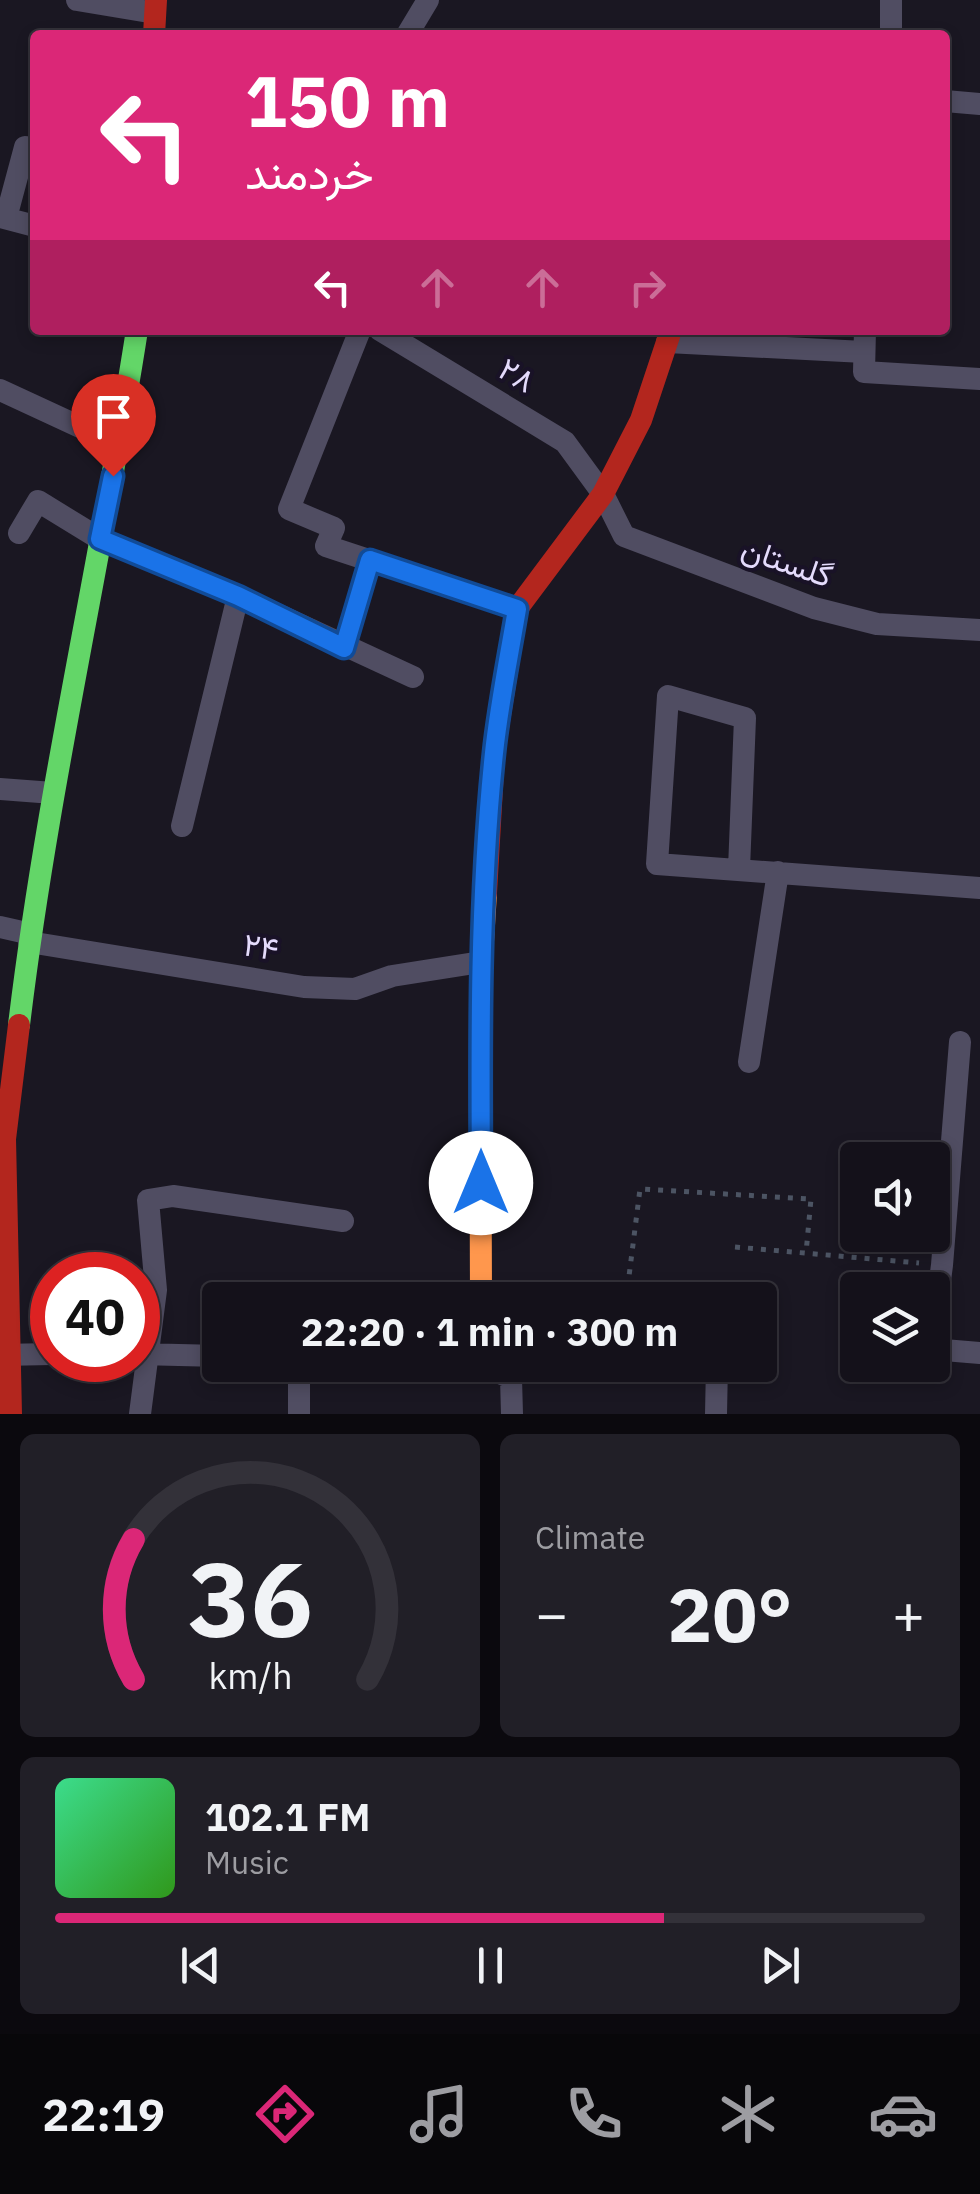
<!DOCTYPE html>
<html lang="en">
<head>
<meta charset="utf-8">
<style>
  :root { --surface:#14111a; --page:#211f27; --text:#f1f3f6; --muted:#9d9da2; --line:#333139; --accent:#db2777 }
  body { margin:0; font-family:"IBM Plex Sans",Vazirmatn,sans-serif; background:var(--page); color:var(--text); height:100vh; display:flex; flex-direction:column; font-size:38px; white-space:nowrap }
  * { box-sizing:border-box; margin:0 }
  p { font-size:32px; color:var(--muted) }
  .icon { flex:none; width:55px; height:55px; fill:none; stroke:currentColor; stroke-width:2; stroke-linecap:round; stroke-linejoin:round }
  .map { position:relative; height:1414px; overflow:hidden }
  .side { display:flex; flex-direction:column; gap:20px; padding:20px; background:#0b090e; flex:1 }
  .side>* { flex:none }
  .guide { position:absolute; left:30px; top:30px; width:920px; height:305px; border-radius:10px; box-shadow:0 5px 15px #0003,0 0 0 2px var(--line); background:#db2777; color:#fff; overflow:hidden }
  .controls { position:absolute; left:840px; top:1142px; display:grid; gap:20px }
  .controls a { display:grid; place-items:center; width:110px; height:110px; border-radius:10px; background:var(--surface); box-shadow:0 5px 15px #0003,0 0 0 2px var(--line); font-size:50px }
  .speed { position:absolute; left:30px; top:1252px; display:flex; gap:20px; font-size:50px; font-weight:700; text-align:center }
  .speed>* { display:grid; place-content:center; width:130px; height:130px; border-radius:50%; background:var(--surface); box-shadow:0 5px 15px #0003,0 0 0 2px var(--line); line-height:1 }
  .speed .limit { border:15px solid #d22; background:#fff; color:#111 }
  .pin { position:absolute; display:grid; place-items:center; width:85px; height:85px; color:#fff; margin:-102px -42px; border-radius:50% 50% 50% 0; rotate:-45deg; box-shadow:0 0 10px #0007 }
  .pin .icon { rotate:45deg }
  .me { position:absolute; width:110px; margin:-55px; rotate:0deg; stroke-linejoin:round; filter:drop-shadow(0 0 8px #0008) }
  .turn { display:flex; align-items:center; gap:35px; height:210px; padding:0 50px; font-size:45px }
  .turn .icon { width:130px; height:130px; stroke-width:2.5 }
  .turn b { display:block; font-size:70px; line-height:85px }
  .lanes { display:flex; align-items:center; height:95px; padding:0 50px; background:#0003; justify-content:center; gap:50px; direction:ltr }
  .lanes .off { opacity:.35 }
  .big { font-size:75px; font-weight:800; line-height:1.1 }
  .side .tile { flex:1; display:flex; flex-direction:column; justify-content:center; gap:15px; min-width:0; padding:0 35px; border-radius:15px; background:var(--page) }
  .side .dial { align-items:center; gap:0 }
  .dial svg { height:260px; overflow:visible; fill:none; stroke:var(--line); stroke-width:7; stroke-linecap:round; text-anchor:middle }
  .dial text { fill:var(--text); stroke:none }
  .song { display:flex; align-items:center; gap:30px }
  .cover { width:120px; height:120px; border-radius:15px; background:linear-gradient(135deg,hsl(150 70% 55%),hsl(110 70% 35%)) }
  .played { height:10px; border-radius:5px; background:linear-gradient(90deg,var(--accent) 70%,var(--line) 70%) }
  .keys { display:flex; justify-content:space-around; direction:ltr }
  .heat { display:flex; justify-content:space-between; align-items:center; font-size:55px; direction:ltr }
  .side .tiles { flex:1; display:grid; gap:20px; grid-template-columns:1fr 1fr }
  .tile:last-child { grid-column:span 2 }
  .trip { position:absolute; left:202px; top:1282px; width:575px; height:100px; border-radius:10px; background:var(--surface); box-shadow:0 5px 15px #0003,0 0 0 2px var(--line); font-weight:800; line-height:100px; text-align:center }
  .tabs { display:flex; height:160px; justify-content:space-around; align-items:center; background:#08070a; color:var(--muted) }
  .tabs .icon { width:70px; height:70px }
  .tabs .selected { color:var(--accent) }
  .tabs b { font-size:45px; color:var(--text) }
  .map>svg:first-child { display:block }
  .lines { fill:none; stroke-linecap:round; stroke-linejoin:round }
  .path { stroke:#4c5463; stroke-width:5; stroke-dasharray:5 8; stroke-linecap:butt }
  .street { stroke:#504d62; stroke-width:22 }
  .fast { stroke:#63d668; stroke-width:22 }
  .slow { stroke:#ff974d; stroke-width:22 }
  .jam { stroke:#b3261e; stroke-width:22 }
  .route-casing { stroke:#114b97; stroke-width:25 }
  .route { stroke:#1a73e8; stroke-width:18 }
  .labels { text-anchor:middle; stroke-width:8; stroke-linejoin:round; paint-order:stroke }
  .street-label { font-size:32px; fill:#e4dbfc; stroke:#191227 }
</style>
</head>
<body>
<div class="map">
<svg width="980" height="1414" viewBox="0 0 980 1414">
  <rect width="100%" height="100%" fill="#1a1722"/>
  <g class="lines">
    <path class="path" d="M735 1247 919 1263
      M626 1300 640 1189 811 1199 806 1253"/>
    <path class="street" d="M77 0 155 13
      M407 35 428 0
      M891 35V0
      M945 101 980 104
      M0 217 35 226
      M6 218 25 147
      M360 330 289 509 334 528 326 546 517 609
      M380 330 565 442 603 494 624 536 814 608 877 624 980 630
      M865 330 864 372 980 379
      M667 342 864 352
      M0 390 119 445
      M19 533 38 501 100 539 238 596 413 677
      M344 648 370 560
      M0 789 53 793
      M182 826 238 596
      M739 869 745 718 668 696 657 864 980 888
      M0 927 31 934
      M29 942 304 987 355 989 392 976 481 962
      M749 1062 778 872
      M932 1343 942 1265 960 1042
      M932 1349 980 1353
      M138 1354 220 1356
      M0 1355 52 1354
      M299 1365V1414
      M481 1365 511 1378 512 1414
      M140 1414 156 1290 148 1200 173 1196 343 1221
      M716 1414 717 1365"/>
    <path class="fast" d="M19 1025C47 791 101 562 137 330"/>
    <path class="slow" d="M481 1300 480 989 486 893"/>
    <path class="jam" d="M154 35 156 0
      M486 893 494 753 517 609 603 494 641 420 671 330
      M11 1414 5 1139 19 1025"/>
  </g>
  <g class="lines">
    <g class="route-casing">
      <path id="route" d="M113 476 100 539 238 596 344 648 370 560 517 609C509 657 499 705 494 753 479 896 480 1040 481 1183"/>
    </g>
    <use href="#route" class="route"/>
  </g>
  <g class="labels">
    <g class="street-label">
      <text transform="translate(517 375) rotate(31)" y="11">۲۸</text>
      <text transform="translate(787 562) rotate(19)" y="11">گلستان</text>
      <text transform="translate(261 947) rotate(9)" y="11">۲۴</text>
    </g>
  </g>
</svg>
<div class="controls">
<a><svg class="icon" aria-label="sound" viewBox="0 0 24 24"><path d="M4 9h4l5-4v14l-5-4H4zM17 9q2 3 0 6"/></svg></a>
<a><svg class="icon" aria-label="layers" viewBox="0 0 24 24"><path d="M12 4l9 5-9 5-9-5zM3 14l9 5 9-5"/></svg></a>
</div>
<div class="speed"><div class="limit">40</div></div>
<div class="pin" style="left:113px;top:476px;background:#d93025"><svg class="icon" aria-label="arrive" viewBox="0 0 24 24"><path d="M6 21V4h12l-3 4 3 4H6"/></svg></div>
<svg class="me" style="left:481px;top:1183px" viewBox="-20 -20 40 40"><circle r="19" fill="#fff"/><path d="M0-13L10 11 0 6-10 11z" fill="#1a73e8"/></svg>
<div class="trip">22:20 · 1 min · 300 m</div>
<div class="guide">
<div class="turn"><svg class="icon" aria-label="left" viewBox="0 0 24 24"><path d="M17 20v-9H6M10 6l-5 5 5 5"/></svg><div><b>150 m</b>خردمند</div></div>
<div class="lanes"><svg class="icon" aria-label="left" viewBox="0 0 24 24"><path d="M17 20v-9H6M10 6l-5 5 5 5"/></svg><svg class="icon off" aria-label="ahead" viewBox="0 0 24 24"><path d="M12 20V5M6 11l6-6 6 6"/></svg><svg class="icon off" aria-label="ahead" viewBox="0 0 24 24"><path d="M12 20V5M6 11l6-6 6 6"/></svg><svg class="icon off" aria-label="right" viewBox="0 0 24 24"><path d="M7 20v-9h11M14 6l5 5-5 5"/></svg></div>
</div>
</div>
<section class="side">
<div class="tiles">
<div class="tile dial"><svg viewBox="0 0 100 80">
<path d="M14 69A42 42 0 1 1 86 69"/>
<path d="M14 69A42 42 0 0 1 14 26" stroke="#db2777"/>
<text x="50" y="56" font-size="32" font-weight="700">36</text>
<text x="50" y="72" font-size="11">km/h</text>
</svg></div>
<div class="tile"><p>Climate</p>
<div class="heat"><a>−</a><b class="big">20°</b><a>+</a></div>
</div>
<div class="tile">
<div class="song"><i class="cover"></i><div><b>102.1 FM</b><p>Music</p></div></div>
<div class="played"></div>
<div class="keys"><svg class="icon" aria-label="previous" viewBox="0 0 24 24"><path d="M18 5L8 12l10 7zM5 5v14"/></svg><svg class="icon" aria-label="pause" viewBox="0 0 24 24"><path d="M8 5v14M16 5v14"/></svg><svg class="icon" aria-label="next" viewBox="0 0 24 24"><path d="M6 5l10 7-10 7zM19 5v14"/></svg></div>
</div>
</div>
</section>
<nav class="tabs">
<b>22:19</b>
<svg class="icon selected" aria-label="directions" viewBox="0 0 24 24"><path d="M12 3l9 9-9 9-9-9zM9 14v-3h6M13 9l2 2-2 2"/></svg>
<svg class="icon" aria-label="music" viewBox="0 0 24 24"><path d="M9 18V5l10-2v13"/><circle cx="6" cy="18" r="3"/><circle cx="16" cy="16" r="3"/></svg>
<svg class="icon" aria-label="phone" viewBox="0 0 24 24"><path d="M5 4h4l2 5-3 2q2 4 5 5l2-3 5 2v4C11 20 4 13 5 4z"/></svg>
<svg class="icon" aria-label="climate" viewBox="0 0 24 24"><path d="M12 3v18M4 7l16 10M4 17L20 7"/></svg>
<svg class="icon" aria-label="car" viewBox="0 0 24 24"><path d="M5 17H2v-5l4-1 3-4h7l3 4 3 1v5h-3M9 17h6M6 11h13"/><circle cx="7" cy="17" r="2"/><circle cx="17" cy="17" r="2"/></svg>
</nav>
</body>
</html>
